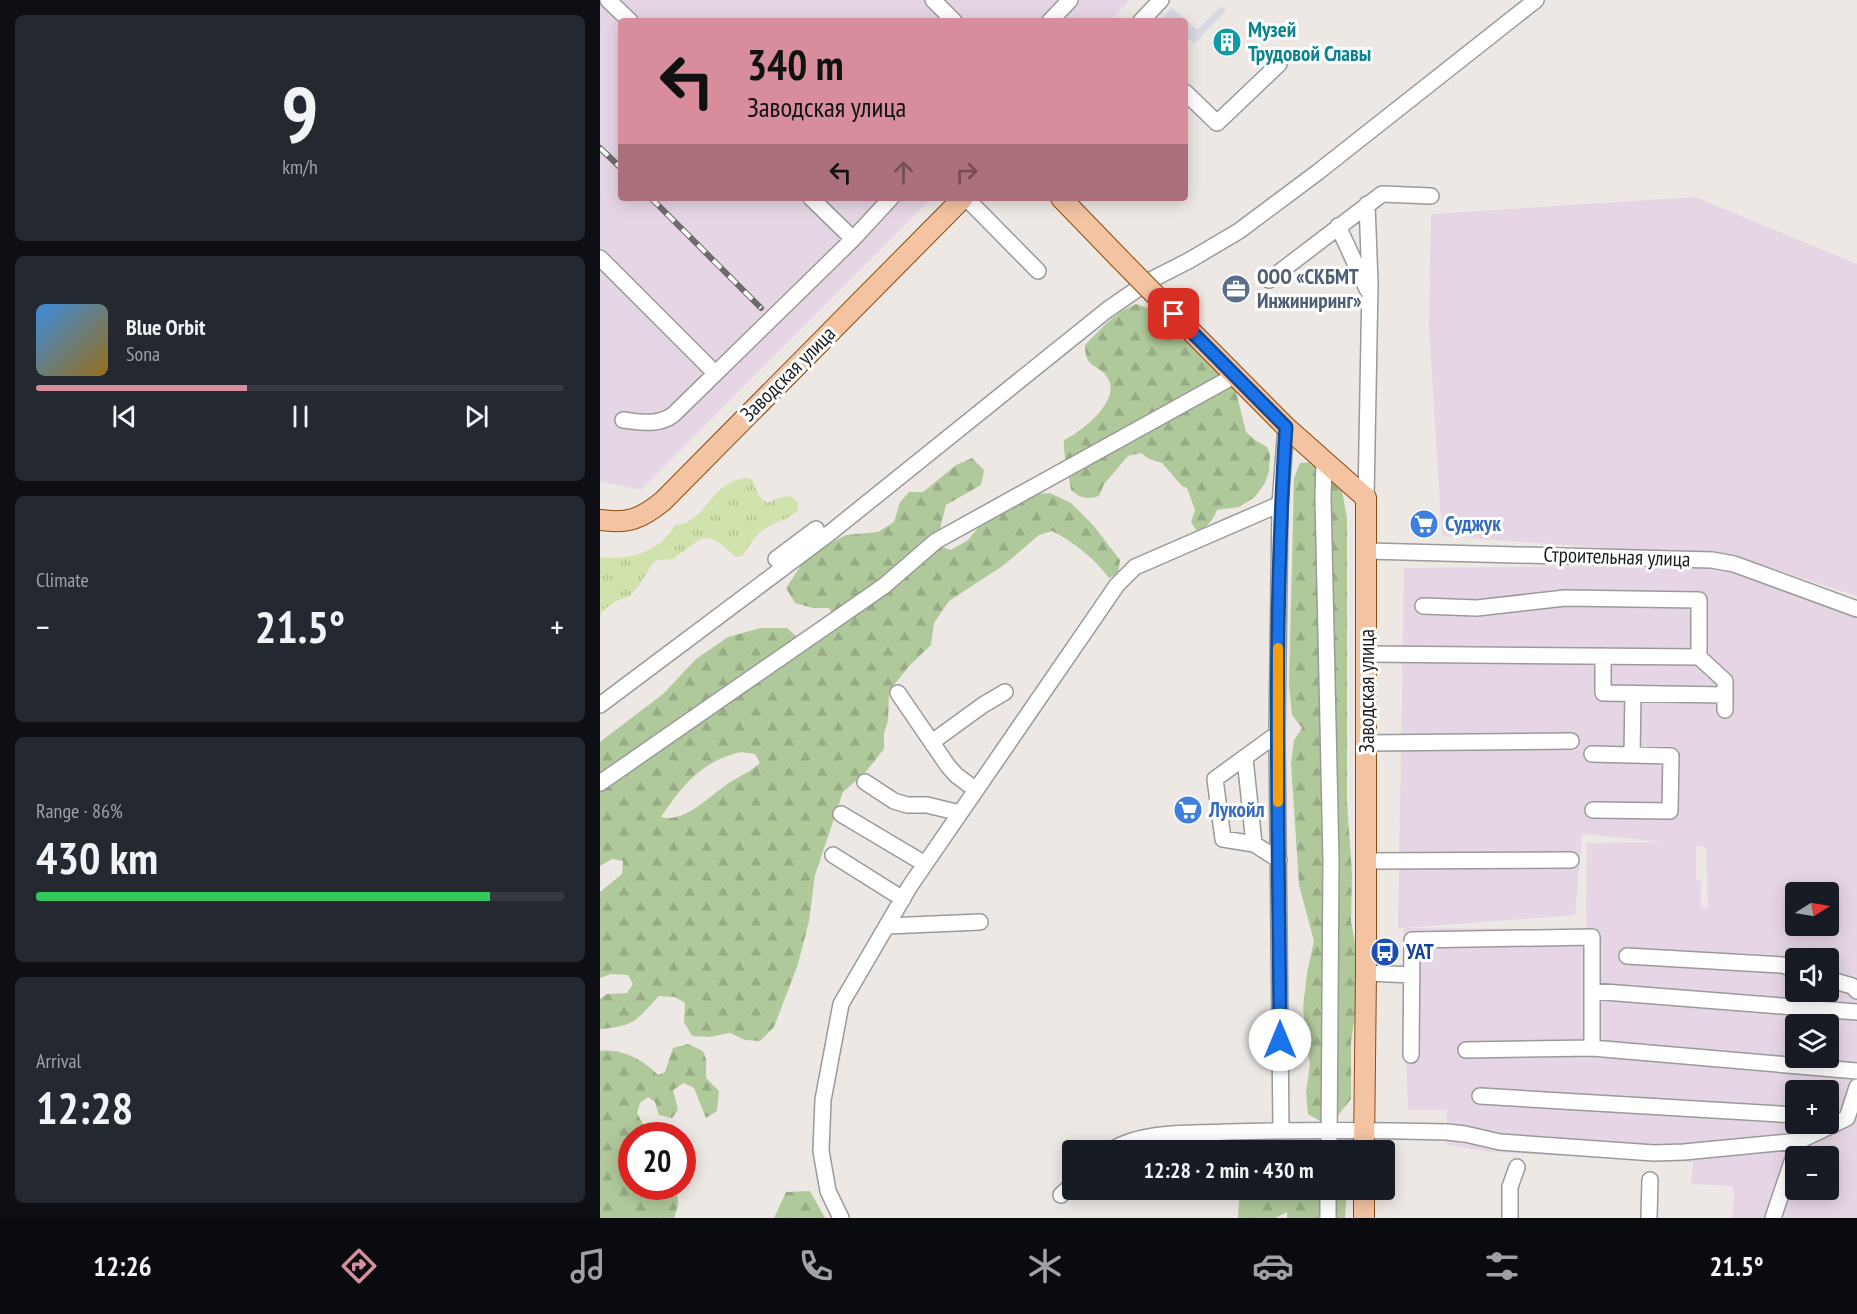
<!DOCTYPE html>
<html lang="en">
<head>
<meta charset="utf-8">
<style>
  :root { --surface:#171b24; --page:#242831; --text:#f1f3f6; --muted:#9ea1a6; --line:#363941; --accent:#d78d9b }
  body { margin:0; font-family:"PT Sans Narrow",sans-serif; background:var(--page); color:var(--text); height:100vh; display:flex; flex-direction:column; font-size:22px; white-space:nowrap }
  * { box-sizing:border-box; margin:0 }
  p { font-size:20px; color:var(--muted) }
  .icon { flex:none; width:33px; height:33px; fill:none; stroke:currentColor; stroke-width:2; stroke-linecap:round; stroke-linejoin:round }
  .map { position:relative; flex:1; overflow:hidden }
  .side { display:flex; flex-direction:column; gap:15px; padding:15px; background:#0d0f14; width:600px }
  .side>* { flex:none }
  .guide { position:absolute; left:18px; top:18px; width:570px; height:183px; border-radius:6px; box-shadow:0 3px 15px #0003; background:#d78d9b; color:#111; overflow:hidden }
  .needle { width:39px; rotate:79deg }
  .controls { position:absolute; left:1185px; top:882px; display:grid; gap:12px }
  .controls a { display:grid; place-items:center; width:54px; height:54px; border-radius:6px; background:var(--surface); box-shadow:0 3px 15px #0003; font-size:30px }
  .speed { position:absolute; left:18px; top:1122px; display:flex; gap:12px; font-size:30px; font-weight:700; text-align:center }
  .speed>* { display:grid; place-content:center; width:78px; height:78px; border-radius:50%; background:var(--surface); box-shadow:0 3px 15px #0003; line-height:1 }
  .speed .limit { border:9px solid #d22; background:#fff; color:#111 }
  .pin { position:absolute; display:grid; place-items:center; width:51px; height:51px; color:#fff; margin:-26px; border-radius:12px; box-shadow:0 3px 9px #0006 }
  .me { position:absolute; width:66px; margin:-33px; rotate:0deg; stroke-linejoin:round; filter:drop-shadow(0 0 4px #0008) }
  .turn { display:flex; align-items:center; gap:21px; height:126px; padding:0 30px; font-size:27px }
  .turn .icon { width:78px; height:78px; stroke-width:2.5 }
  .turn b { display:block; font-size:42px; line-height:51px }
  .lanes { display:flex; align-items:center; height:57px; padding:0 30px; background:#0003; justify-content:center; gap:30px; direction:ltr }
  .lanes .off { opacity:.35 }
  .big { font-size:45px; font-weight:700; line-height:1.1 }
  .side .card { flex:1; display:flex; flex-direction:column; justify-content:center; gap:9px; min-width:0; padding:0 21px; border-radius:9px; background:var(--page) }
  .side .dial { align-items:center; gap:0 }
  .dial b { font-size:78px; line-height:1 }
  .song { display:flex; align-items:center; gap:18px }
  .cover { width:72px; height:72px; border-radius:9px; background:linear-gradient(135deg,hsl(210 70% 55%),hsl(40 70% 35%)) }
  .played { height:6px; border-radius:3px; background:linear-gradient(90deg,var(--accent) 40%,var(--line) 40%) }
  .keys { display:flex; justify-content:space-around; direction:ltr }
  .heat { display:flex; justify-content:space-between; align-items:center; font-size:33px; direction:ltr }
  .charge { height:9px; border-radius:4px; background:linear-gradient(90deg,#34c759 86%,var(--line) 0) }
  .trip { position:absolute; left:462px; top:1140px; width:333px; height:60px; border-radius:6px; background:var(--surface); box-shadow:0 3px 15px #0003; font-weight:700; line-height:60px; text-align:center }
  .tabs { display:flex; height:96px; justify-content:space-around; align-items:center; background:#090b0e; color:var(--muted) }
  .tabs .icon { width:42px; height:42px }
  .tabs .selected { color:var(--accent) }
  .tabs b { font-size:27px; color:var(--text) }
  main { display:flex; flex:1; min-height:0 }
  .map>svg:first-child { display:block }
  .industrial { fill:#e6d6e5; fill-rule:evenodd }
  .grass { fill:url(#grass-tufts) }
  .forest { fill:url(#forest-firs); fill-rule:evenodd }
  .plaza { fill:#d8d9e3 }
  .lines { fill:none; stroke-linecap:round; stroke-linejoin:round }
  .minor-casing { stroke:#9a9a9a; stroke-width:18 }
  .major-casing { stroke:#894c0c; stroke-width:22 }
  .minor { stroke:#fff; stroke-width:15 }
  .major { stroke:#f3c3a2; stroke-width:20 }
  .rail-casing { stroke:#6b6b6b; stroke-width:6 }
  .rail { stroke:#fff; stroke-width:4; stroke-dasharray:11; stroke-linecap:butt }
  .major-bridge-casing { stroke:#894c0c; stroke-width:22; stroke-linecap:butt }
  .major-bridge { stroke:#f3c3a2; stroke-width:20 }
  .route-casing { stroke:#114b97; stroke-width:15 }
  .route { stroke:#1a73e8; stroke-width:10 }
  .slow { stroke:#f59e0b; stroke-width:10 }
  .labels { text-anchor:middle; stroke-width:6; stroke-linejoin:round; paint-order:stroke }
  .culture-label { font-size:21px; font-weight:bold; fill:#0d838f; stroke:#fff; text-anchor:start }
  .service-label { font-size:21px; font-weight:bold; fill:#4e5e75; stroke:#fff; text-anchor:start }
  .street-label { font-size:21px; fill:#1d1d1d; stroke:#fff }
  .shop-label { font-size:21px; font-weight:bold; fill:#366cbe; stroke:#fff; text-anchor:start }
  .transit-label { font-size:21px; font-weight:bold; fill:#164399; stroke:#fff; text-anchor:start }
</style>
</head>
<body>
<main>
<section class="side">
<div class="card dial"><b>9</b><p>km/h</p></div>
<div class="card">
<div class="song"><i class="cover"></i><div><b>Blue Orbit</b><p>Sona</p></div></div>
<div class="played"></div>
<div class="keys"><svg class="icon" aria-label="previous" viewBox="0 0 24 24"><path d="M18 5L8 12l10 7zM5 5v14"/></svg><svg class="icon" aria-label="pause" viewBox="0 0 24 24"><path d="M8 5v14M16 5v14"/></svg><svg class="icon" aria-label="next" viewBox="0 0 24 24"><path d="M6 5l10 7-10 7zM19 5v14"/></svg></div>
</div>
<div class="card"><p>Climate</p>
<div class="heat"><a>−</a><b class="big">21.5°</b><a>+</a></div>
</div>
<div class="card"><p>Range · 86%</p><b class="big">430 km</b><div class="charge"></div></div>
<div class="card"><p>Arrival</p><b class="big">12:28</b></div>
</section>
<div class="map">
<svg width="1257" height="1218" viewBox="0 0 1257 1218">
  <defs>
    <pattern id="grass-tufts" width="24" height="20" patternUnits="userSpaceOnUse" patternTransform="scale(1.5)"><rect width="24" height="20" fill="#d0e3ad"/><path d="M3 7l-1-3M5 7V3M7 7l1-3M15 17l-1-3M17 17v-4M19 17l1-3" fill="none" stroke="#b2c294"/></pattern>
    <pattern id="forest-firs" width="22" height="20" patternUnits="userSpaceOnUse" patternTransform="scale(1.5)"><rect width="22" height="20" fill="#b0c99b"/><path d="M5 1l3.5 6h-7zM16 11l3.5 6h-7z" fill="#97ac85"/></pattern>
  </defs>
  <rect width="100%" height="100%" fill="#ede8e3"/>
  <path class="industrial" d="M0 0H530L509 21H21V198H332L41 490 0 481Z
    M1095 197 1257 264V596L1140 558 842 536 829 325 831 214Z
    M1122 565 1257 611V1218H1132L1134 1195 1132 1186 1091 1184 1093 1162 891 1152 847 1145V1110H808L803 971 804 928H798L804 568ZM982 834 1065 842 987 843 986 929 804 928 975 915ZM1096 846 1106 847 1108 908 1101 907V881L1096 880ZM1196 892H1228V926H1196ZM1196 958H1228V992H1196ZM1196 1024H1228V1058H1196ZM1196 1090H1228V1124H1196ZM1196 1156H1228V1190H1196Z"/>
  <path class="grass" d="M148 478 152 480 159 496 167 503 179 498 191 496 198 503V510C191 519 175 522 164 529 154 536 149 547 142 556L136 557C126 549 115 535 100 539L73 559 57 560 53 563 38 587 30 596 16 601 1 612 0 619V557C30 560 59 553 75 525 105 525 112 478 148 478Z"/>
  <path class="forest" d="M536 304 548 308 561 321 595 346 611 367 634 384 646 432 655 440 667 447 670 455 669 471 665 483 655 497 639 507 617 510C612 521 608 528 596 530L591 522 595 510 587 488 582 486 562 463 549 459 541 453 528 456 504 484 499 496C487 500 480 498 471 490 469 473 463 457 464 440 482 432 523 399 507 377 498 363 485 370 485 345 501 329 515 312 536 304Z
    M372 458 384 470 381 485 346 505 336 545 351 550 368 540 382 523 434 494 450 493 471 503 493 525 520 560 518 573 509 578C494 558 474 542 452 531L439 535 404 565 349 601 334 623 331 645 310 665 289 691 288 721 284 733V749L264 774 243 792 215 875 209 921 198 964 174 1027 160 1041 145 1040 130 1033 109 1037 92 1036 84 1022 85 1003 75 997 59 996C35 1021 36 1026 0 1029V999L7 994 27 993 33 984 28 975 11 974 0 978V892L22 874 23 861 12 859 0 866V742L63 694 96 659 128 637 161 628H187L204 643 230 633 237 622 229 608H213L195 603 186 588 208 555 246 535 278 532 294 522 300 502 309 492H323L356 465ZM141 752 155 754 160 763C151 771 142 775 132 781 112 793 86 824 61 817 82 786 101 761 141 752Z
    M712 462 742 491 747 518V802L752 873 751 922 755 942 756 975 755 1015 751 1042V1099L739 1114 725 1124 708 1114 706 1092 710 1065 703 1008 707 973 714 941 699 885 691 763 694 740 702 728 692 715 689 685 694 478 700 463Z
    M88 1044 103 1051 106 1059V1078L119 1091 117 1111 106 1118 94 1088 84 1083 73 1090 78 1110 72 1118 59 1115 55 1102 48 1097 40 1103 37 1113 49 1135 32 1136V1186L77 1187 78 1205 74 1218H0V1051C21 1048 44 1060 58 1075L65 1072 73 1048Z
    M640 1190H747L745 1218H687V1212L675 1218H638Z
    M210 1191 225 1218H174L186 1192Z"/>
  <path class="plaza" d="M621 6 626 11 594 44 585 36V21H566L564 16 572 8 597 30Z"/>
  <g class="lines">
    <g class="minor-casing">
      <path id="minor" d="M8 0 30 21
        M333 0 354 21
        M450 21 470 0
        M541 21 561 0
        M585 92 617 123 679 64
        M211 198 253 239
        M366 198 438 271
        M738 226 767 289
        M0 258 115 373
        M669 280 782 194 831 196
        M23 420C41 422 57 426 73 415L253 239 291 198
        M724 461 723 497 731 860 729 1150
        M766 498 770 283 767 204
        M768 551 1112 560 1134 564 1257 609
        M176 559 216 529
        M767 654 1099 657V600L965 598 877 608 823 606
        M1003 656V693L1125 695
        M1099 657 1125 681V710
        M298 693 348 766 356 775 376 790
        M0 705 231 532 507 310 549 281 590 260 639 231 718 172 936 0
        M677 734 615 779 623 839 654 844 679 860
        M332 742 383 705 405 692
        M767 743 971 741
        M992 754 1071 756 1070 811 993 810
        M1032 755 1033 694
        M645 758 654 844
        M265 782 294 801 307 805H327L360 813
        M0 783 284 586 336 541 634 376
        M241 814 325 864
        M233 855 303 899
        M766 861 971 860
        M287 926 380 922
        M1027 956 1182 965 1196 969
        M766 973 812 975
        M1228 979 1252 986 1257 991
        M992 991 1257 1012
        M866 1050 992 1048 1257 1071
        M811 1055 812 940 992 937V1048
        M880 1096 1196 1115
        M681 1130 677 734 680 504 686 427
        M511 1150C545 1130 589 1134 627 1132 701 1130 774 1130 847 1132L865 1134 900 1142 1054 1153 1084 1152 1199 1141 1247 1118 1257 1087
        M461 1195 472 1185
        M241 1218 228 1191 221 1151 223 1100 241 1004 310 886 517 585 535 567 680 504
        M728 1218V1190
        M910 1218V1187L917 1167
        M1049 1218 1050 1180
        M1173 1218 1199 1141"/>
    </g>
    <g class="major-casing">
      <path id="major" d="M461 198 518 257
        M574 314 686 427 766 498V973L764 1150
        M0 520C28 524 41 519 63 501L363 198
        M764 1218V1190"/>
    </g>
    <use href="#minor" class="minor"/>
    <use href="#major" class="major"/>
    <g class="rail-casing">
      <path id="rail" d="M0 148 21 168
        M51 198 161 308"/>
    </g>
    <use href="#rail" class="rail"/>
    <g class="major-bridge-casing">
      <path id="major-bridge" d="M518 257 574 314"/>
    </g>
    <use href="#major-bridge" class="major-bridge"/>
  </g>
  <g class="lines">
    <g class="route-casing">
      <path id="route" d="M574 314 686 427C672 631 679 836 680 1040"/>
    </g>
    <use href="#route" class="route"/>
    <path class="slow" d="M678 802V648"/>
  </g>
  <defs>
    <g id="building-disc" transform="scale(1.5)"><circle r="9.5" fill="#0f9aa8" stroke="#fff"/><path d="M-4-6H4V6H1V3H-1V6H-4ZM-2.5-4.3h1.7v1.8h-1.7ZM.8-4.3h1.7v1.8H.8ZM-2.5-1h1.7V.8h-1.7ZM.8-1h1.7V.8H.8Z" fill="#fff"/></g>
    <g id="office-disc" transform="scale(1.5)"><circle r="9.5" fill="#5c6f8a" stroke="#fff"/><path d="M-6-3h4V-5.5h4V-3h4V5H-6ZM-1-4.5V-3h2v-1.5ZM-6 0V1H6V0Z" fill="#fff"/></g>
    <g id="supermarket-disc" transform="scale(1.5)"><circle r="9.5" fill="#3f7fe0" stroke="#fff"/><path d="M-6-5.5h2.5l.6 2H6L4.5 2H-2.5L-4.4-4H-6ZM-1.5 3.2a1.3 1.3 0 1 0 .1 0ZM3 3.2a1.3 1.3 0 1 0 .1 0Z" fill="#fff"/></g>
    <g id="bus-disc" transform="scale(1.5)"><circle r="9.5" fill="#1a4fb4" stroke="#fff"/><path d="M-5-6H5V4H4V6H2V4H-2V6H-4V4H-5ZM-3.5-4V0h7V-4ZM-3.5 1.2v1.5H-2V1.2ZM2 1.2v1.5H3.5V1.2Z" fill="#fff"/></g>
  </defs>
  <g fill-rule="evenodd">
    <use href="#building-disc" x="627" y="42"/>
    <use href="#office-disc" x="636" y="289"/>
    <use href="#supermarket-disc" x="824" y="524"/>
    <use href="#supermarket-disc" x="588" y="810"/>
    <use href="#bus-disc" x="785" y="952"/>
  </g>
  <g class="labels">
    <g class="culture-label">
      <text x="648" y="37">Музей<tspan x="648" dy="24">Трудовой Славы</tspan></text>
    </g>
    <g class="service-label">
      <text x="657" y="284">ООО «СКБМТ<tspan x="657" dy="24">Инжиниринг»</tspan></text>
    </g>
    <g class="street-label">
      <text transform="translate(188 374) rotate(-45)" y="7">Заводская улица</text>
      <text transform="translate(1017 557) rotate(2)" y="7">Строительная улица</text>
      <text transform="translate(767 691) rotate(-90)" y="7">Заводская улица</text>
    </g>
    <g class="shop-label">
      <text x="845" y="531">Суджук</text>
      <text x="609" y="817">Лукойл</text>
    </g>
    <g class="transit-label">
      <text x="806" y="959">УАТ</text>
    </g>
  </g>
</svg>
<div class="controls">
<a><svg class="needle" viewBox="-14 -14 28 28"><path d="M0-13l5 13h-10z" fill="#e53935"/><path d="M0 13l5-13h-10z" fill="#9ea1a6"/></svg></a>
<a><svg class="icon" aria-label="sound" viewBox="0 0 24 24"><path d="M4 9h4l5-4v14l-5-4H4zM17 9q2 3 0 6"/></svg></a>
<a><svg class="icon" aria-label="layers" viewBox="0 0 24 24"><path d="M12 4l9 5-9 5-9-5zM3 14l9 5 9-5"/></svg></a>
<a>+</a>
<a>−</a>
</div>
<div class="speed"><div class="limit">20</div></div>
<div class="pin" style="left:574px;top:314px;background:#d93025"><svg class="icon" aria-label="arrive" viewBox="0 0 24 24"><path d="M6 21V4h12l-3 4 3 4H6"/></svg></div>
<svg class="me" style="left:680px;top:1040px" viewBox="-20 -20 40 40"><circle r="19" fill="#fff"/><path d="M0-13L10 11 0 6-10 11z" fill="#1a73e8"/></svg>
<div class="trip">12:28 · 2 min · 430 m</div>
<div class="guide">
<div class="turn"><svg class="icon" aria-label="left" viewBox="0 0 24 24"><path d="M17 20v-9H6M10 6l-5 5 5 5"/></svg><div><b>340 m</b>Заводская улица</div></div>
<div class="lanes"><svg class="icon" aria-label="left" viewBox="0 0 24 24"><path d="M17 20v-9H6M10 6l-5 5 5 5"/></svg><svg class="icon off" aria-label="ahead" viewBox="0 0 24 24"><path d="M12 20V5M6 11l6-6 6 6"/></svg><svg class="icon off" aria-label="right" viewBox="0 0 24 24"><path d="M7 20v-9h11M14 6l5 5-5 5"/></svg></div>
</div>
</div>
</main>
<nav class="tabs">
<b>12:26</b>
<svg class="icon selected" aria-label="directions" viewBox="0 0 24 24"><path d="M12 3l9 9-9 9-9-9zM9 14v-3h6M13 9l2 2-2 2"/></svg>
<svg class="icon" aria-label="music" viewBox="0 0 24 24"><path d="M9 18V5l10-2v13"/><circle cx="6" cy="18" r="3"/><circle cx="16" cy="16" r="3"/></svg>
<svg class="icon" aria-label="phone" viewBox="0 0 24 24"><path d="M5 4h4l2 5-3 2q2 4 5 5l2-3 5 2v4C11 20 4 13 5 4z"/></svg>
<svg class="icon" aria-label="climate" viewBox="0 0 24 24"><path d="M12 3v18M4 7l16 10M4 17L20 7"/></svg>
<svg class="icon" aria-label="car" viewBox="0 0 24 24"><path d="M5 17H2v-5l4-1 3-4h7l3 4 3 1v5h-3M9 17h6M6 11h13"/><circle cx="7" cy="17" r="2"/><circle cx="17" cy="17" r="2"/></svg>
<svg class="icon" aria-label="filters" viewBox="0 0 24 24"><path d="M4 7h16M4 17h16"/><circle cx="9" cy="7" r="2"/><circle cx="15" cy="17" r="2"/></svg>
<b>21.5°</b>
</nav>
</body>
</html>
